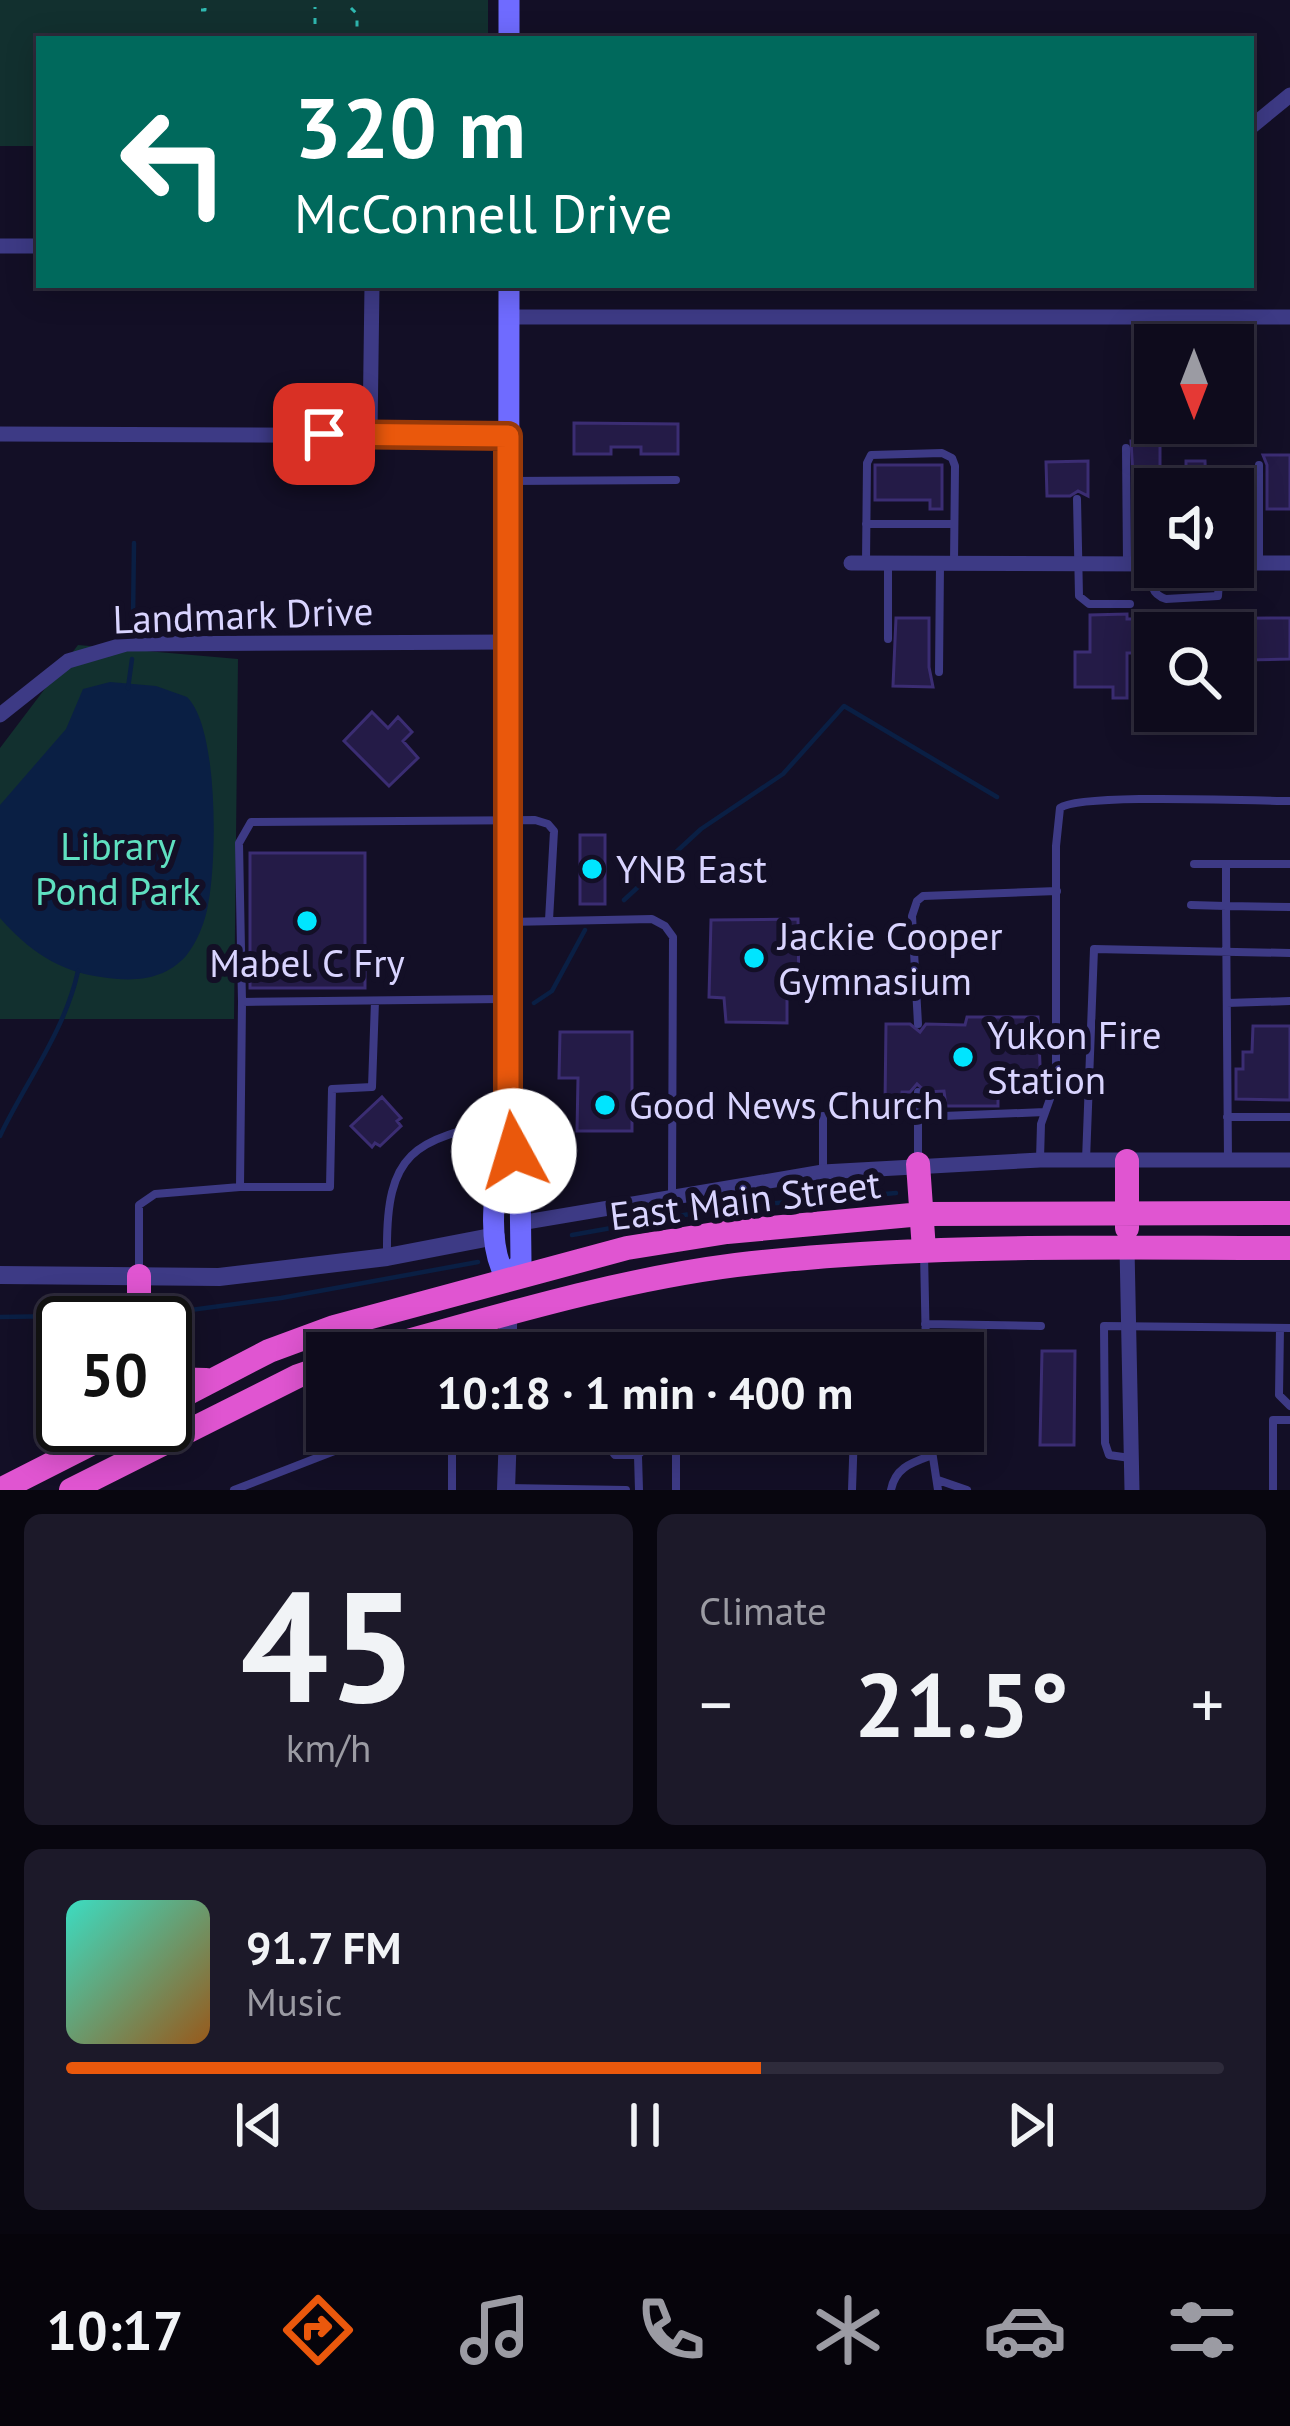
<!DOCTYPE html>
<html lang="en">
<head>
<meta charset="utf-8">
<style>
  :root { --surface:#0e0b1c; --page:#1c1929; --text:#f1f3f6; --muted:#9b9ba3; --line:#2e2b3b; --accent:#ea580c }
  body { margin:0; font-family:"PT Sans",sans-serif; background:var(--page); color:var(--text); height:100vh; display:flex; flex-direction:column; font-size:45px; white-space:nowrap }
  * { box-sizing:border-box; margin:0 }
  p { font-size:39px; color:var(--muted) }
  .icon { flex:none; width:66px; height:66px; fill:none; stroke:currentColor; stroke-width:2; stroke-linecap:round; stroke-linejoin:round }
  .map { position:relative; height:1490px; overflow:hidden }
  .sheet { display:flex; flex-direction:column; gap:24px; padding:24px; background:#08060f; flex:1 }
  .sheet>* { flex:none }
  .banner { position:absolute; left:36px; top:36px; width:1218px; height:252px; border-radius:0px; box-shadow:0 6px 30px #0003,0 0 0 3px var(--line); background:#00695c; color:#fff; overflow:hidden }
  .needle { width:78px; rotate:180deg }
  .controls { position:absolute; left:1134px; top:324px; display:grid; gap:24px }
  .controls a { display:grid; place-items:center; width:120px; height:120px; border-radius:0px; background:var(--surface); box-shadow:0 6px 30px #0003,0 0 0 3px var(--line); font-size:60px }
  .speed { position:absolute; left:36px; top:1296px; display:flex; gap:24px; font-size:60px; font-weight:700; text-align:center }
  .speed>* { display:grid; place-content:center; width:156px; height:156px; border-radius:50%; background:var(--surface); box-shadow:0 6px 30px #0003,0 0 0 3px var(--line); line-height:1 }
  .speed .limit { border:6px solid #111; border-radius:18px; background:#fff; color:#111 }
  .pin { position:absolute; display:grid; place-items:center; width:102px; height:102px; color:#fff; margin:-51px; border-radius:24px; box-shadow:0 6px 18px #0006 }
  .me { position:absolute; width:132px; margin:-66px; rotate:354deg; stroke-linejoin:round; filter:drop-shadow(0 0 9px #0008) }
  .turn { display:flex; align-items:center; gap:42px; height:252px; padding:0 60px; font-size:54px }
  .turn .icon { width:156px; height:156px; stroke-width:2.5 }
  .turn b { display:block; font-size:84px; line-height:102px }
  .big { font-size:90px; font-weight:700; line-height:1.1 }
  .sheet .card { flex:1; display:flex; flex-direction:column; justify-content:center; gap:18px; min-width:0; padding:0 42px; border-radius:18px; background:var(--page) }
  .sheet .dial { align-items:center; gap:0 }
  .dial b { font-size:156px; line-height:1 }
  .song { display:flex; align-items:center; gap:36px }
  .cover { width:144px; height:144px; border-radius:18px; background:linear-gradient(135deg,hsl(170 70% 55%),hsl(30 70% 35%)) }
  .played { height:12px; border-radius:6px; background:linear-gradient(90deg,var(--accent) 60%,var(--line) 60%) }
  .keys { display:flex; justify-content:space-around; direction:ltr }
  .heat { display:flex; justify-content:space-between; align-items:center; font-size:66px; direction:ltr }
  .sheet .tiles { flex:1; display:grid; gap:24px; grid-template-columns:1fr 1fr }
  .card:last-child { grid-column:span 2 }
  .trip { position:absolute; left:306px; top:1332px; width:678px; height:120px; border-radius:0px; background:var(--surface); box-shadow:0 6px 30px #0003,0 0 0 3px var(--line); font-weight:700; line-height:120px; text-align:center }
  .dock { display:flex; height:192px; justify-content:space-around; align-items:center; background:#06040b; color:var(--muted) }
  .dock .icon { width:84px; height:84px }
  .dock .on { color:var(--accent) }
  .dock b { font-size:54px; color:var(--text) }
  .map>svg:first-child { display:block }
  .green { fill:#12302f }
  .water { fill:#0a1f44 }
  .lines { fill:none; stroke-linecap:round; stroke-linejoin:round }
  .stream { stroke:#0a1f44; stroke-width:4.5 }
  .building { fill:#241b47; stroke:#3b2d73; stroke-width:3 }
  .path { stroke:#2fb8b0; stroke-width:3; stroke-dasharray:6 9; stroke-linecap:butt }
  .service { stroke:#3d3a85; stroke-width:8 }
  .minor { stroke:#3d3a85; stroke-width:15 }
  .tertiary { stroke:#3d3a85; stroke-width:18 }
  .secondary { stroke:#6f6bff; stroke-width:21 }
  .trunk { stroke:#e055d1; stroke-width:24 }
  .route-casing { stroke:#983908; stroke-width:30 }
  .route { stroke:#ea580c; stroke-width:21 }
  .poi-dot { fill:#00e5ff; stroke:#130f26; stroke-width:4.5 }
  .labels { text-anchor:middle; stroke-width:12; stroke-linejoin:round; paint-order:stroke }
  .street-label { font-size:39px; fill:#d9d4ff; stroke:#130f26 }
  .park-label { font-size:39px; fill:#5fe0c0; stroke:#130f26 }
  .poi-label { font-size:39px; fill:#d9d4ff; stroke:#130f26; text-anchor:start }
</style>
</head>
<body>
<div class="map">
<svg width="1290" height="1490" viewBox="0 0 1290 1490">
  <rect width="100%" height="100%" fill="#130f26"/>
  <path class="green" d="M0 0H488V39H39V146H0Z
    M78 645 238 659 234 1019H0V748Z"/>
  <path class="water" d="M110 682 156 686 187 697C219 728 217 862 208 905 205 923 197 942 186 956 163 981 133 982 101 977 59 972 27 949 0 918V805L66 729 83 689Z"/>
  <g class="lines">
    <path class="stream" d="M133 619 134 543
      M128 688 132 659
      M624 900 701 829 783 774 844 706 997 797
      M534 1003 552 991 585 930
      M0 1136C25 1083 65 1031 78 971
      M572 1235 729 1207 896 1193
      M153 1315 281 1298 478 1262
      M0 1317 125 1315"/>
  </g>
  <path class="building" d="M574 423 678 424V454H641V447H611V454H574Z
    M1131 441H1160V469L1186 468V461H1205L1206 489H1155V510H1135Z
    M1263 455H1290V509H1267V465Z
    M1088 461V496L1078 491 1070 496H1047L1046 462Z
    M875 465H942V509H930V500H875Z
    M1127 614V619L1290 618V659L1246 660V652H1233V633H1155V653H1127V698H1113V687H1075V652H1090V615Z
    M896 618H929V667L933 687 893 686Z
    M372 712 388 728 398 717 412 732 403 741 418 758 389 786 344 741Z
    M580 835H605V904H580Z
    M250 853H365V988H250Z
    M798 919 799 998H787V1023L726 1022 724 998 709 997 711 920Z
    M967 1017H1038L1041 1088H998V1106H946L944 1091 926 1092 917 1084 910 1092H902L901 1104 885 1105 886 1024H910L920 1032 926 1024 965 1025Z
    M1253 1026H1290V1100L1236 1099V1069H1243V1052H1252Z
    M560 1032H632V1131H577L578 1078H559Z
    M382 1097 401 1118 397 1121 401 1126 380 1146 375 1143 372 1147 351 1126Z
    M1042 1351H1075L1074 1445H1040Z"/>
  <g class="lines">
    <path class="path" d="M351 8 357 14V35
      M201 10H205V0
      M283 37 315 35
      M315 39V7"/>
    <path class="service" d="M1126 448 1127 562
      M1259 465V562
      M510 481 676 480
      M1220 489V471
      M1077 499 1079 596 1089 604H1130
      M866 524H954
      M866 562 867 463 871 455 942 453 952 458 955 466 954 563
      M888 563V639
      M1151 565C1151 580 1149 594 1166 599L1218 596 1220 567
      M939 672 940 565
      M1194 864H1290
      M1191 905 1226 906V864
      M509 922 652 919 665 926 673 937 672 1195
      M242 1002 239 843 251 822 535 820 548 824 554 831 549 920
      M1227 1003 1290 1001
      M918 1024 912 916 917 901 923 896 1057 891
      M918 1092V1117
      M823 1116V1172
      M1227 1117H1290
      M1040 1159 1041 1124 1056 1082V846L1060 808C1079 793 1253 801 1290 801
      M1228 1159 1226 906 1290 907
      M1086 1160 1094 949 1290 953
      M918 1162V1117L1045 1112
      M240 1187H330L332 1089 372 1087 375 1001
      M387 1252C386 1152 413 1139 506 1121
      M139 1274V1205L155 1194 240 1187 242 1002 503 999
      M925 1324 1041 1326
      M1280 1328 1279 1395 1290 1406
      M857 1350H926L924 1253
      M676 1353 691 1347 857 1353
      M452 1431V1490
      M605 1431 606 1443 615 1455H638L651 1442V1431
      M676 1431V1490
      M929 1431 938 1490
      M964 1447 965 1326
      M638 1456 639 1490
      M1130 1458 1109 1455 1105 1443 1104 1326 1290 1328
      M938 1480 967 1490
      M508 1488 626 1490
      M234 1490 386 1431
      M852 1490 854 1431
      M891 1490C895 1468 911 1463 930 1456
      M1273 1490V1420H1290"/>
    <path class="minor" d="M1251 127 1290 95
      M0 246H39
      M509 317H1290
      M0 434 509 436
      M370 434 372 285
      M851 563 1155 564
      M1233 563H1290
      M0 715 68 661 126 644 508 642
      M520 1223 823 1172 1040 1160H1290
      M1127 1248 1132 1490"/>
    <path class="tertiary" d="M0 1275 219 1277 387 1257 496 1236
      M508 1314V1353
      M506 1490 508 1431"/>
    <path class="secondary" d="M509 0V39
      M508 1120 520 1182 521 1262 507 1279C481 1239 499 1165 508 1120L509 285"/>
    <path class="trunk" d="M1127 1161V1228
      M918 1164 924 1250
      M139 1276V1323
      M364 1353C487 1320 610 1281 736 1265 919 1243 1105 1248 1290 1248
      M165 1379 206 1380
      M165 1405 269 1351 334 1327 627 1248 727 1232 922 1214 1290 1213
      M0 1490 128 1425
      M71 1490 298 1376 327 1366"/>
  </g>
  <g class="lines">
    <g class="route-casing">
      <path id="route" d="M324 434 508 436V1120L514 1151"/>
    </g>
    <use href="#route" class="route"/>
  </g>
  <g class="poi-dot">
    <circle cx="592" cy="869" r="12"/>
    <circle cx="307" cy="921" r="12"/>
    <circle cx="754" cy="958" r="12"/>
    <circle cx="963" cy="1057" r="12"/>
    <circle cx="605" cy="1105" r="12"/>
  </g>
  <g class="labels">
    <g class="street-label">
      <text transform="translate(243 615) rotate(-2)" y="14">Landmark Drive</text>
      <text transform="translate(745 1200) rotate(-7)" y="14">East Main Street</text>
    </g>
    <g class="park-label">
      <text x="118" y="860">Library<tspan x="118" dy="45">Pond Park</tspan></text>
    </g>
    <g class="poi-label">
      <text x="616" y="883">YNB East</text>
      <text x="778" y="950">Jackie Cooper<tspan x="778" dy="45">Gymnasium</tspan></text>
      <text x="307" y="977" text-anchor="middle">Mabel C Fry</text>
      <text x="987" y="1049">Yukon Fire<tspan x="987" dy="45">Station</tspan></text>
      <text x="629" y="1119">Good News Church</text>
    </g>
  </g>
</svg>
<div class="controls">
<a><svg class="needle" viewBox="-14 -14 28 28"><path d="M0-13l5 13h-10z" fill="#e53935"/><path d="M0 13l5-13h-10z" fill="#9b9ba3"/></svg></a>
<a><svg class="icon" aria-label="sound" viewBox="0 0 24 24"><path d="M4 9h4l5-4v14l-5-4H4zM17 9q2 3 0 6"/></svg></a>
<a><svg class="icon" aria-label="search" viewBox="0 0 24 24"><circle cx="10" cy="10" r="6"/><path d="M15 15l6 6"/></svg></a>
</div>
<div class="speed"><div class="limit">50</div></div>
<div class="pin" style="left:324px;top:434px;background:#d93025"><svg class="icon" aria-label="arrive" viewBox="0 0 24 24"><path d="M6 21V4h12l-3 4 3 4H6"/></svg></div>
<svg class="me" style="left:514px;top:1151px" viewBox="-20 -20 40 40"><circle r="19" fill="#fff"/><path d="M0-13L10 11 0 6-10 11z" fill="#ea580c"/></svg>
<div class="trip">10:18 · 1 min · 400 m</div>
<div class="banner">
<div class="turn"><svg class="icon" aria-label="left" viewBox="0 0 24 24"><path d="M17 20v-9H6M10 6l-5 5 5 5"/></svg><div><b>320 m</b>McConnell Drive</div></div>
</div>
</div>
<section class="sheet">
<div class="tiles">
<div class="card dial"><b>45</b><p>km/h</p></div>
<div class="card"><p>Climate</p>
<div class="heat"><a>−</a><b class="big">21.5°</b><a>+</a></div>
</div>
<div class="card">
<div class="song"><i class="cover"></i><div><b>91.7 FM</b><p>Music</p></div></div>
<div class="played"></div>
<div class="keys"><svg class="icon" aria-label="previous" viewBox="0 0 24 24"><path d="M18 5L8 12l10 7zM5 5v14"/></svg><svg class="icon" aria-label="pause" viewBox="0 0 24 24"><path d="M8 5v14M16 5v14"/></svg><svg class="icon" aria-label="next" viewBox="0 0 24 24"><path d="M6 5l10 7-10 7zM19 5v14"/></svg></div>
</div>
</div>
</section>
<nav class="dock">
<b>10:17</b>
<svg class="icon on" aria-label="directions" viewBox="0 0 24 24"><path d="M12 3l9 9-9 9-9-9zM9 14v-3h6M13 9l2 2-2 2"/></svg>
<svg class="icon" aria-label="music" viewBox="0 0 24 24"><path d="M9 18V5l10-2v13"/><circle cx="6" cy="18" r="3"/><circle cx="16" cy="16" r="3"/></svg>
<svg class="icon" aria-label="phone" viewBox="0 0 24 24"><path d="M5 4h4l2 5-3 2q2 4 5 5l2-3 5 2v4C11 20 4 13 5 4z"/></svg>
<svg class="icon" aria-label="climate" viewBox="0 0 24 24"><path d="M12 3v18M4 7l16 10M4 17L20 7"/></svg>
<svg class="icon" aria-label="car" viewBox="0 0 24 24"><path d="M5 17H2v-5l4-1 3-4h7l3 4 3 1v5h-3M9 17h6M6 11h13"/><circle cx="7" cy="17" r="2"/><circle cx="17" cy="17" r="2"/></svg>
<svg class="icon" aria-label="filters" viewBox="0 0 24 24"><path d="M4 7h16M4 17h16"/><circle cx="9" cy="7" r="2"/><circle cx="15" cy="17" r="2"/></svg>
</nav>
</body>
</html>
